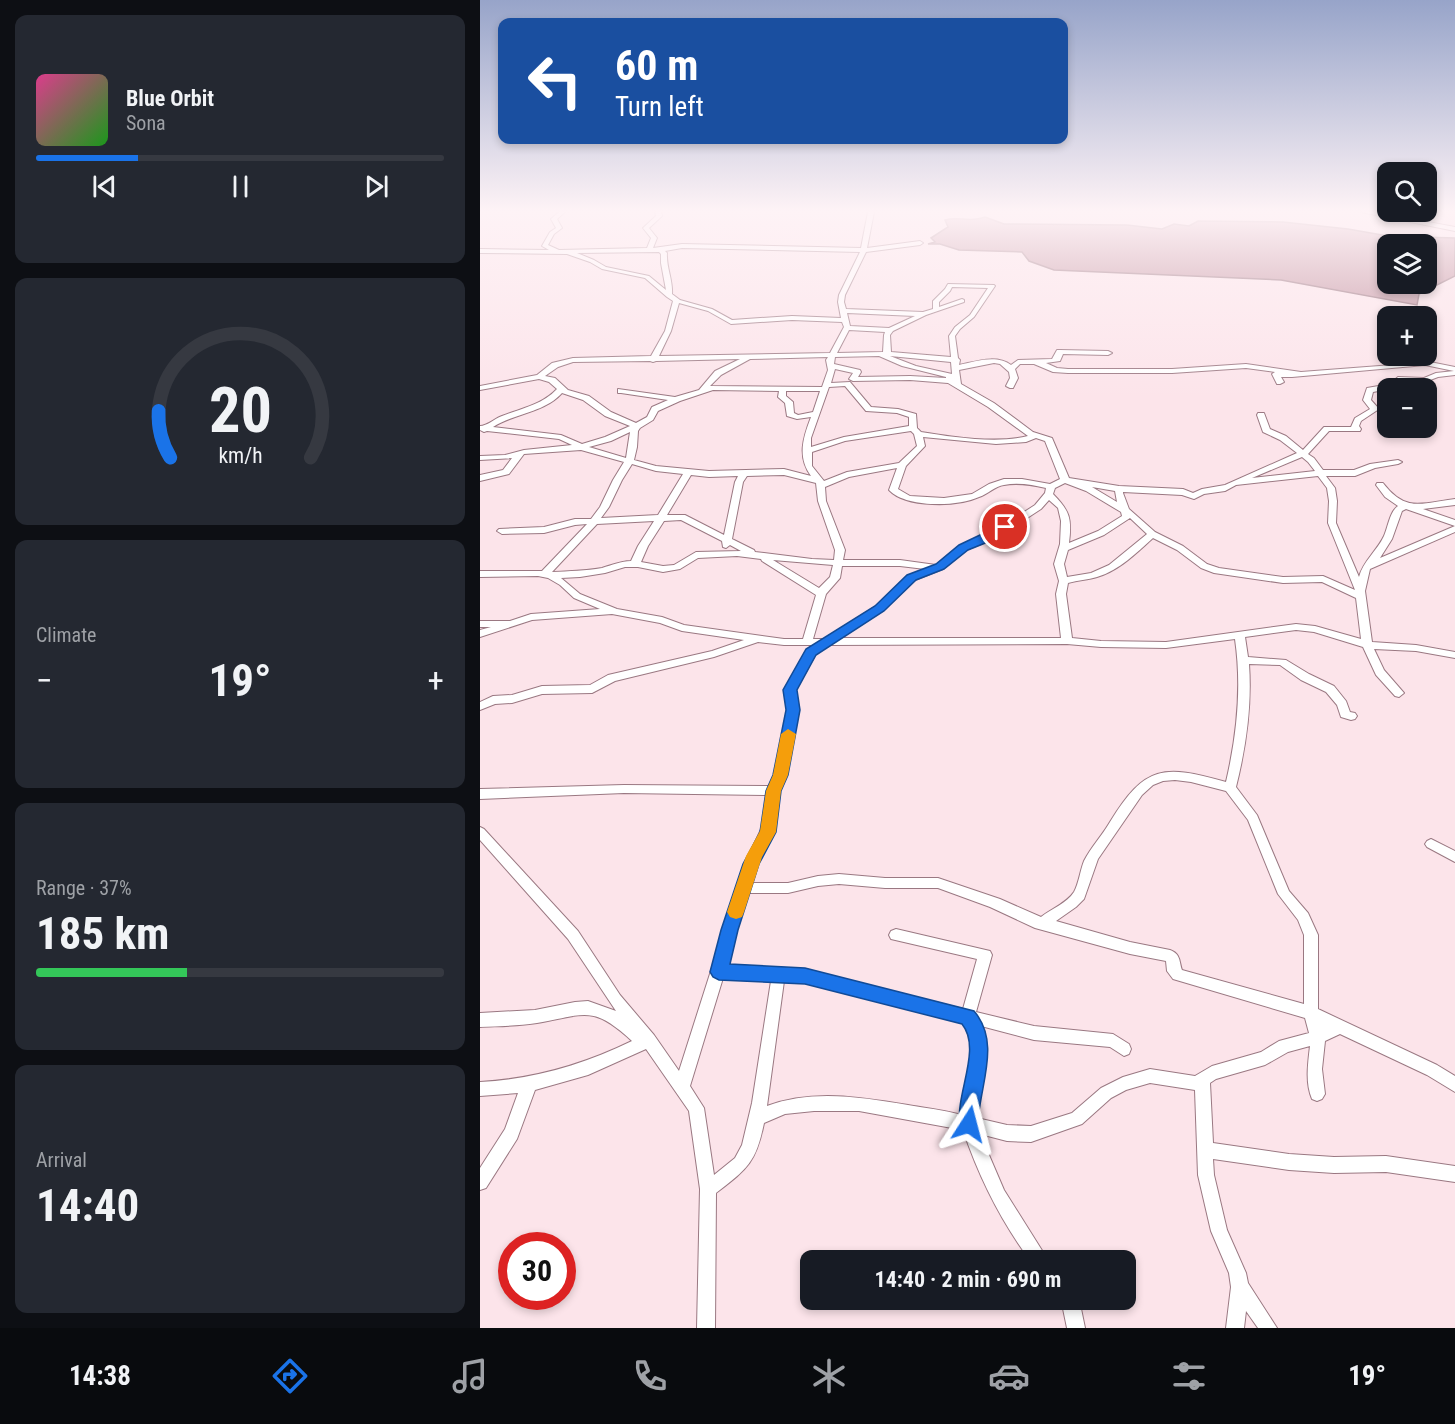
<!DOCTYPE html>
<html lang="en">
<head>
<meta charset="utf-8">
<style>
  :root { --surface:#171b24; --page:#242831; --text:#f1f3f6; --muted:#9ea1a6; --line:#363941; --accent:#1a73e8 }
  body { margin:0; font-family:"Roboto Condensed",sans-serif; background:var(--page); color:var(--text); height:100vh; display:flex; flex-direction:column; font-size:22px; white-space:nowrap }
  * { box-sizing:border-box; margin:0 }
  p { font-size:20px; color:var(--muted) }
  .icon { flex:none; width:33px; height:33px; fill:none; stroke:currentColor; stroke-width:2; stroke-linecap:round; stroke-linejoin:round }
  .map { position:relative; flex:1; overflow:hidden }
  .side { display:flex; flex-direction:column; gap:15px; padding:15px; background:#0d0f14; width:480px }
  .side>* { flex:none }
  .hud { position:absolute; left:18px; top:18px; width:570px; height:126px; border-radius:12px; box-shadow:0 3px 9px #0003; background:#1a4fa0; color:#fff; overflow:hidden }
  .controls { position:absolute; left:897px; top:162px; display:grid; gap:12px }
  .controls a { display:grid; place-items:center; width:60px; height:60px; border-radius:12px; background:var(--surface); box-shadow:0 3px 9px #0003; font-size:30px }
  .speed { position:absolute; left:18px; top:1232px; display:flex; gap:12px; font-size:30px; font-weight:700; text-align:center }
  .speed>* { display:grid; place-content:center; width:78px; height:78px; border-radius:50%; background:var(--surface); box-shadow:0 3px 9px #0003; line-height:1 }
  .speed .limit { border:9px solid #d22; background:#fff; color:#111 }
  .pin { position:absolute; display:grid; place-items:center; width:51px; height:51px; color:#fff; margin:-26px; border:3px solid #fff; border-radius:50%; box-shadow:0 2px 6px #0007 }
  .me { position:absolute; width:66px; margin:-33px; rotate:9deg; stroke-linejoin:round; filter:drop-shadow(0 0 4px #0008) }
  .turn { display:flex; align-items:center; gap:21px; height:126px; padding:0 18px; font-size:27px }
  .turn .icon { width:78px; height:78px; stroke-width:2.5 }
  .turn b { display:block; font-size:42px; line-height:51px }
  .big { font-size:45px; font-weight:700; line-height:1.1 }
  .side .card { flex:1; display:flex; flex-direction:column; justify-content:center; gap:9px; min-width:0; padding:0 21px; border-radius:12px; background:var(--page) }
  .side .dial { align-items:center; gap:0 }
  .dial svg { height:156px; overflow:visible; fill:none; stroke:var(--line); stroke-width:7; stroke-linecap:round; text-anchor:middle }
  .dial text { fill:var(--text); stroke:none }
  .song { display:flex; align-items:center; gap:18px }
  .cover { width:72px; height:72px; border-radius:9px; background:linear-gradient(135deg,hsl(330 70% 55%),hsl(120 70% 35%)) }
  .played { height:6px; border-radius:3px; background:linear-gradient(90deg,var(--accent) 25%,var(--line) 25%) }
  .keys { display:flex; justify-content:space-around; direction:ltr }
  .heat { display:flex; justify-content:space-between; align-items:center; font-size:33px; direction:ltr }
  .charge { height:9px; border-radius:4px; background:linear-gradient(90deg,#34c759 37%,var(--line) 0) }
  .trip { position:absolute; left:320px; top:1250px; width:336px; height:60px; border-radius:12px; background:var(--surface); box-shadow:0 3px 9px #0003; font-weight:700; line-height:60px; text-align:center }
  .menu { display:flex; height:96px; justify-content:space-around; align-items:center; background:#090b0e; color:var(--muted) }
  .menu .icon { width:42px; height:42px }
  .menu .on { color:var(--accent) }
  .menu b { font-size:27px; color:var(--text) }
  main { display:flex; flex:1; min-height:0 }
  .map>svg:first-child { display:block }
  .water { fill:#be8b9a; stroke:#8e6672; stroke-width:1.5; fill-rule:evenodd }
  .lines { fill:none; stroke-linecap:round; stroke-linejoin:round }
  .minor-casing { stroke:#9a7882; stroke-width:2 }
  .minor { fill:#fff; fill-rule:evenodd }
  .route { fill:#1a73e8; stroke:#114b97; stroke-width:1.5 }
  .slow { fill:#f59e0b }
</style>
</head>
<body>
<main>
<section class="side">
<div class="card">
<div class="song"><i class="cover"></i><div><b>Blue Orbit</b><p>Sona</p></div></div>
<div class="played"></div>
<div class="keys"><svg class="icon" aria-label="previous" viewBox="0 0 24 24"><path d="M18 5L8 12l10 7zM5 5v14"/></svg><svg class="icon" aria-label="pause" viewBox="0 0 24 24"><path d="M8 5v14M16 5v14"/></svg><svg class="icon" aria-label="next" viewBox="0 0 24 24"><path d="M6 5l10 7-10 7zM19 5v14"/></svg></div>
</div>
<div class="card dial"><svg viewBox="0 0 100 80">
<path d="M14 69A42 42 0 1 1 86 69"/>
<path d="M14 69A42 42 0 0 1 8 45" stroke="#1a73e8"/>
<text x="50" y="56" font-size="32" font-weight="700">20</text>
<text x="50" y="72" font-size="11">km/h</text>
</svg></div>
<div class="card"><p>Climate</p>
<div class="heat"><a>−</a><b class="big">19°</b><a>+</a></div>
</div>
<div class="card"><p>Range · 37%</p><b class="big">185 km</b><div class="charge"></div></div>
<div class="card"><p>Arrival</p><b class="big">14:40</b></div>
</section>
<div class="map">
<svg width="975" height="1328" viewBox="0 0 975 1328">
  <rect width="100%" height="100%" fill="#fce4ea"/>
  <path class="water" d="M505 217 524 224 647 225 682 229 694 224 709 226 718 221 803 222 868 229 908 236 975 238V276L939 294 937 305 801 280 574 270 549 261 542 252 479 250 460 244H448L455 242 451 238 468 227 465 220C479 216 490 223 505 217ZM908 244H946V284H908Z"/>
  <g class="lines">
    <g class="minor-casing">
      <path id="minor" d="M79 212H85L77 219 82 228 74 234 68 245 79 250 167 248 171 238 163 228 176 216 175 212H181L182 216 169 228 177 238 173 248 202 244 381 248 388 212H394L387 248 440 241 443 243 440 245 386 252 365 295 364 302 366 309 443 312 453 309V301L465 289 468 284 514 285 515 286 494 317 480 329 475 336 478 358 480 360 479 365C495 362 516 354 531 365L538 360 572 359 577 350H580L628 351 632 353 628 355 583 354 580 361 566 363 577 368 588 369H692L766 364 821 372 926 364 937 362 940 360 975 367V375L958 377 945 382 920 381 915 388 893 392 891 400 899 409 881 421 879 426 881 429 880 431H849L828 454 834 458 843 470H874L890 464 918 460 922 462 918 464 895 468 875 476H846L855 488 857 501 856 523 879 577C883 561 897 551 904 536 908 527 910 511 918 506L905 497 896 485 897 483H903C926 513 942 503 975 499V505L943 509 975 520V526L926 509 922 511 912 539 900 558 975 526V532L890 569 885 591 892 642 936 645 975 652V658L936 651 894 649 904 670 924 693 919 697 915 696 896 675 883 647 834 632 816 630 765 637 768 657 806 660 829 674 854 686 866 701 870 712 875 713 877 716 875 719 871 720 861 717 857 705 846 692 821 680 800 665 769 664C772 706 766 747 756 787L777 815 809 891 828 913 838 935V1009L957 1065 975 1076V1092L947 1075 860 1034 845 1041 842 1069 845 1094 842 1099 837 1101 832 1099C825 1083 828 1063 830 1046L808 1052 785 1065 736 1079 730 1083 733 1143 809 1154 854 1157 906 1156 975 1166V1182L906 1172 854 1173 809 1170 733 1159 734 1175 747 1230 766 1273 768 1283 797 1328H778L766 1311 764 1328H746L751 1287 749 1273 731 1231 718 1175 715 1090 670 1083 646 1090 631 1098 602 1124 551 1142 527 1141 500 1134 524 1190 568 1260H550C520 1220 499 1177 483 1130L379 1111H334L305 1114 284 1123C276 1163 267 1169 236 1193L235 1328H217L220 1189 209 1111 166 1049 108 1075 55 1090 37 1139 6 1188 0 1190V1168L25 1129 38 1093 0 1096V1082C54 1079 103 1065 152 1041 112 1004 105 1015 57 1023 39 1026 19 1026 0 1027V1013L55 1010 95 1002 108 1001 136 1011 88 939 0 840V827L4 829 98 931 140 995 174 1035 199 1071 265 864 283 825 287 795 144 793 0 799V789L144 785 289 786 294 775 308 710 305 690 329 648 333 645H304L278 642 234 657 135 681 112 693 62 694 32 703 15 704 0 710V702L13 696 32 695 62 686 110 685 128 675 232 651 264 640 202 631 180 623 132 614 52 620 0 637V630L11 627H0V621H30L51 614 120 609 94 598 80 585 68 578 58 576 0 577V571H62L107 524 95 525 64 533 22 534 17 531 19 529 64 527 95 519H111L120 507 133 480 144 462 101 450 44 454 29 474 0 481V475L23 470 32 458 0 460V456L25 455 44 450 92 445 79 439 7 431 4 432 0 430V426C7 426 14 419 22 416 42 408 62 405 77 389L69 382 59 379 0 390V386L57 375 72 363 93 358 171 356 185 331 193 301 187 297 165 278 122 269 110 262 87 254 0 253V249L69 250 62 246 70 232 76 228 71 219ZM202 248 380 252 359 295 358 302 361 318 312 316 252 320 232 309 200 300 192 294C193 280 186 267 187 253L185 251ZM179 252 181 254V263L186 290 169 276 126 267 114 260 97 253ZM472 287 508 288 490 315 475 327 469 336 471 357 411 352 410 335 413 331 446 315 484 302V300L482 299 459 307V302L470 291ZM199 303 228 311 251 324 312 320 362 322 364 327 350 353 179 356 191 331ZM367 313 435 316 409 328 370 326ZM369 330 405 332 404 335 403 352 357 353ZM399 356 422 366 466 377V378L430 376 378 377 381 372 380 370 354 364 355 357ZM410 356 471 362 472 374 436 366ZM348 357 346 360 348 370 342 387 230 386 241 375 270 359ZM260 359 235 371 219 390 195 397 138 389V393H141L188 400 172 407 167 417 156 423 131 412 109 396 88 390 75 378 65 376 78 367 93 362 170 361 173 362 176 361ZM514 363 520 364 529 372 530 378 526 386 530 388H533L538 378 535 369 540 364H554L573 372 588 373H692L766 368 795 372 792 374 797 384H800L804 382 801 377H812L945 365 974 371 956 373 944 378 918 377 910 384 887 388 883 400 890 409 875 418 871 427H844L823 450 806 436 790 429 784 413H778L777 415 783 432 800 440 817 453 745 485 722 489 713 493 703 489 639 486 589 478 572 438 553 432 514 403 481 384 479 370ZM355 369 373 373 369 379 373 381 430 380 468 383 508 407 548 436C517 444 472 437 441 432L437 428 436 414 418 409 391 407 370 382 351 383ZM365 386 386 411 417 413 429 417V426L364 437 331 447V438L349 387ZM233 390 299 391 298 397 305 403 307 416 317 419 331 417C323 438 317 457 331 476L304 469 229 471 176 466 154 460 157 447 158 431 160 428 173 420 178 411 200 401ZM306 391H340L333 412 318 415 314 413 313 402 306 396ZM82 393 103 400 125 416 150 426 125 437 102 444 81 435 13 427C35 413 64 413 82 393ZM431 431 434 434 437 446 419 463 367 472 344 481 332 466V452L365 441ZM150 432 146 458 109 447 131 441ZM443 437 516 444 546 442 556 438 565 441 580 479 570 484 542 479H524L509 484 492 494 464 498 430 496 418 489 426 466 445 446ZM822 457 828 462 835 471 772 478ZM152 464 176 471 203 474 178 515 121 518 129 507 142 480ZM417 468 409 490C426 508 477 507 499 497 508 494 515 486 524 485 538 482 553 485 566 488L565 493 555 505 512 533 480 546 456 565 420 560H363L365 550 346 501 345 487 369 477ZM211 475 229 477 258 476 255 482 244 535 205 515H187ZM304 475 336 483 338 501 355 550 354 560 332 559 275 552 274 550 252 539 263 482 267 476ZM838 476 847 488 849 501 848 523 875 590 843 576 803 577 739 568 727 564 703 546 675 532 649 509 643 493V492L702 495 714 499 724 494 745 491 756 485ZM585 483 606 491 641 512 642 516 618 531 589 543C592 519 590 511 573 494L575 488ZM612 487 635 491 637 502ZM569 500 578 508 581 521 580 544 574 564 579 581 576 594 581 638H358L402 610 435 580 463 569 486 550 518 537 561 509ZM650 518 667 534 629 565 611 573 587 577 584 564 588 550 624 535ZM201 520 242 541 243 547 246 548 250 545 261 551 216 552 194 565 183 566 161 562 168 546 184 521ZM174 521 158 546 151 561C141 561 132 565 122 568 106 571 89 571 72 572L117 524ZM673 538 697 550 721 568 734 573 803 583 842 582 876 598 881 639 835 626 816 624 686 642 621 641 592 638 586 594 588 583C598 580 608 580 617 577 640 570 656 553 673 538ZM257 556 281 559 282 561 336 595 323 639H304L204 625 182 617 137 609 100 594 81 578 100 577 125 573 145 567H158L183 572 200 569 218 558ZM293 560 353 565 350 577 339 588ZM362 566H420L445 569 429 576 396 606 344 639H333L346 594 360 578ZM755 639C762 687 757 735 746 782 683 764 665 765 630 822 622 836 611 847 604 861 600 871 599 883 594 892 587 903 571 909 561 917L520 899 458 878H405L359 874 338 876 308 883H272L277 864 295 825 299 791 306 775 318 710 315 690 337 652 348 645 587 644 621 647 686 648ZM695 780 711 782 746 791 768 820 798 894 818 920 824 935V1004L702 970C699 962 701 954 690 950L650 942 576 921 596 907 604 899 618 859 662 795 673 785 683 781ZM359 884 405 888H458L510 907 555 928 650 954 686 961 687 971 693 979 825 1018 829 1033 799 1041 781 1052 732 1066 715 1076 670 1069 643 1077 621 1088 592 1113 551 1126 527 1125 497 1118C499 1087 512 1057 501 1026L554 1040 630 1047 644 1056 649 1054 651 1049 649 1044 633 1034 554 1026 496 1012 512 955 510 951 416 929 411 931 409 935 411 939 497 959 483 1009 325 970 246 966 268 893H308L338 886ZM243 978 291 981 272 1103 262 1145 255 1158 234 1175 224 1108 210 1086ZM304 981 325 982 483 1022C500 1051 485 1083 482 1115 464 1110 446 1108 428 1105 381 1097 332 1089 287 1106Z
        M881 212H895L975 227V231Z
        M951 839 975 851V862L947 847 945 844 947 841Z
        M581 1299H599L605 1328H587Z"/>
    </g>
    <use href="#minor" class="minor"/>
  </g>
  <linearGradient id="sky" x2="0" y2="1"><stop stop-color="#97a4c9"/><stop offset="0.53" stop-color="#fef3f6"/><stop offset="1" stop-color="#fef3f6" stop-opacity="0"/></linearGradient>
  <rect width="975" height="398" fill="url(#sky)"/>
  <path class="route" d="M525 523 531 527 520 537 488 550 464 569 436 580 404 611 336 655 317 690 320 710 308 775 301 791 296 832 279 864 258 930 250 964 325 968 494 1011C519 1040 503 1078 499 1112 498 1119 499 1124 496 1131L489 1134 482 1131C470 1103 504 1051 482 1024L325 984 239 980 233 977 230 972 241 930 263 864 280 832 286 791 293 775 306 710 303 690 326 649 395 606 427 575 456 564 479 545Z"/>
  <path class="slow" d="M308 729 316 734 308 775 301 791 296 832 282 857 264 912 262 917 256 919 250 917 247 912 266 856 280 831 286 791 293 775 301 734Z"/>
</svg>
<div class="controls">
<a><svg class="icon" aria-label="search" viewBox="0 0 24 24"><circle cx="10" cy="10" r="6"/><path d="M15 15l6 6"/></svg></a>
<a><svg class="icon" aria-label="layers" viewBox="0 0 24 24"><path d="M12 4l9 5-9 5-9-5zM3 14l9 5 9-5"/></svg></a>
<a>+</a>
<a>−</a>
</div>
<div class="speed"><div class="limit">30</div></div>
<div class="pin" style="left:525px;top:527px;background:#d93025"><svg class="icon" aria-label="arrive" viewBox="0 0 24 24"><path d="M6 21V4h12l-3 4 3 4H6"/></svg></div>
<svg class="me" style="left:489px;top:1124px" viewBox="-20 -20 40 40"><path d="M0-17L14 15 0 8-14 15z" fill="#1a73e8" stroke="#fff" stroke-width="4"/></svg>
<div class="trip">14:40 · 2 min · 690 m</div>
<div class="hud">
<div class="turn"><svg class="icon" aria-label="left" viewBox="0 0 24 24"><path d="M17 20v-9H6M10 6l-5 5 5 5"/></svg><div><b>60 m</b>Turn left</div></div>
</div>
</div>
</main>
<nav class="menu">
<b>14:38</b>
<svg class="icon on" aria-label="directions" viewBox="0 0 24 24"><path d="M12 3l9 9-9 9-9-9zM9 14v-3h6M13 9l2 2-2 2"/></svg>
<svg class="icon" aria-label="music" viewBox="0 0 24 24"><path d="M9 18V5l10-2v13"/><circle cx="6" cy="18" r="3"/><circle cx="16" cy="16" r="3"/></svg>
<svg class="icon" aria-label="phone" viewBox="0 0 24 24"><path d="M5 4h4l2 5-3 2q2 4 5 5l2-3 5 2v4C11 20 4 13 5 4z"/></svg>
<svg class="icon" aria-label="climate" viewBox="0 0 24 24"><path d="M12 3v18M4 7l16 10M4 17L20 7"/></svg>
<svg class="icon" aria-label="car" viewBox="0 0 24 24"><path d="M5 17H2v-5l4-1 3-4h7l3 4 3 1v5h-3M9 17h6M6 11h13"/><circle cx="7" cy="17" r="2"/><circle cx="17" cy="17" r="2"/></svg>
<svg class="icon" aria-label="filters" viewBox="0 0 24 24"><path d="M4 7h16M4 17h16"/><circle cx="9" cy="7" r="2"/><circle cx="15" cy="17" r="2"/></svg>
<b>19°</b>
</nav>
</body>
</html>
